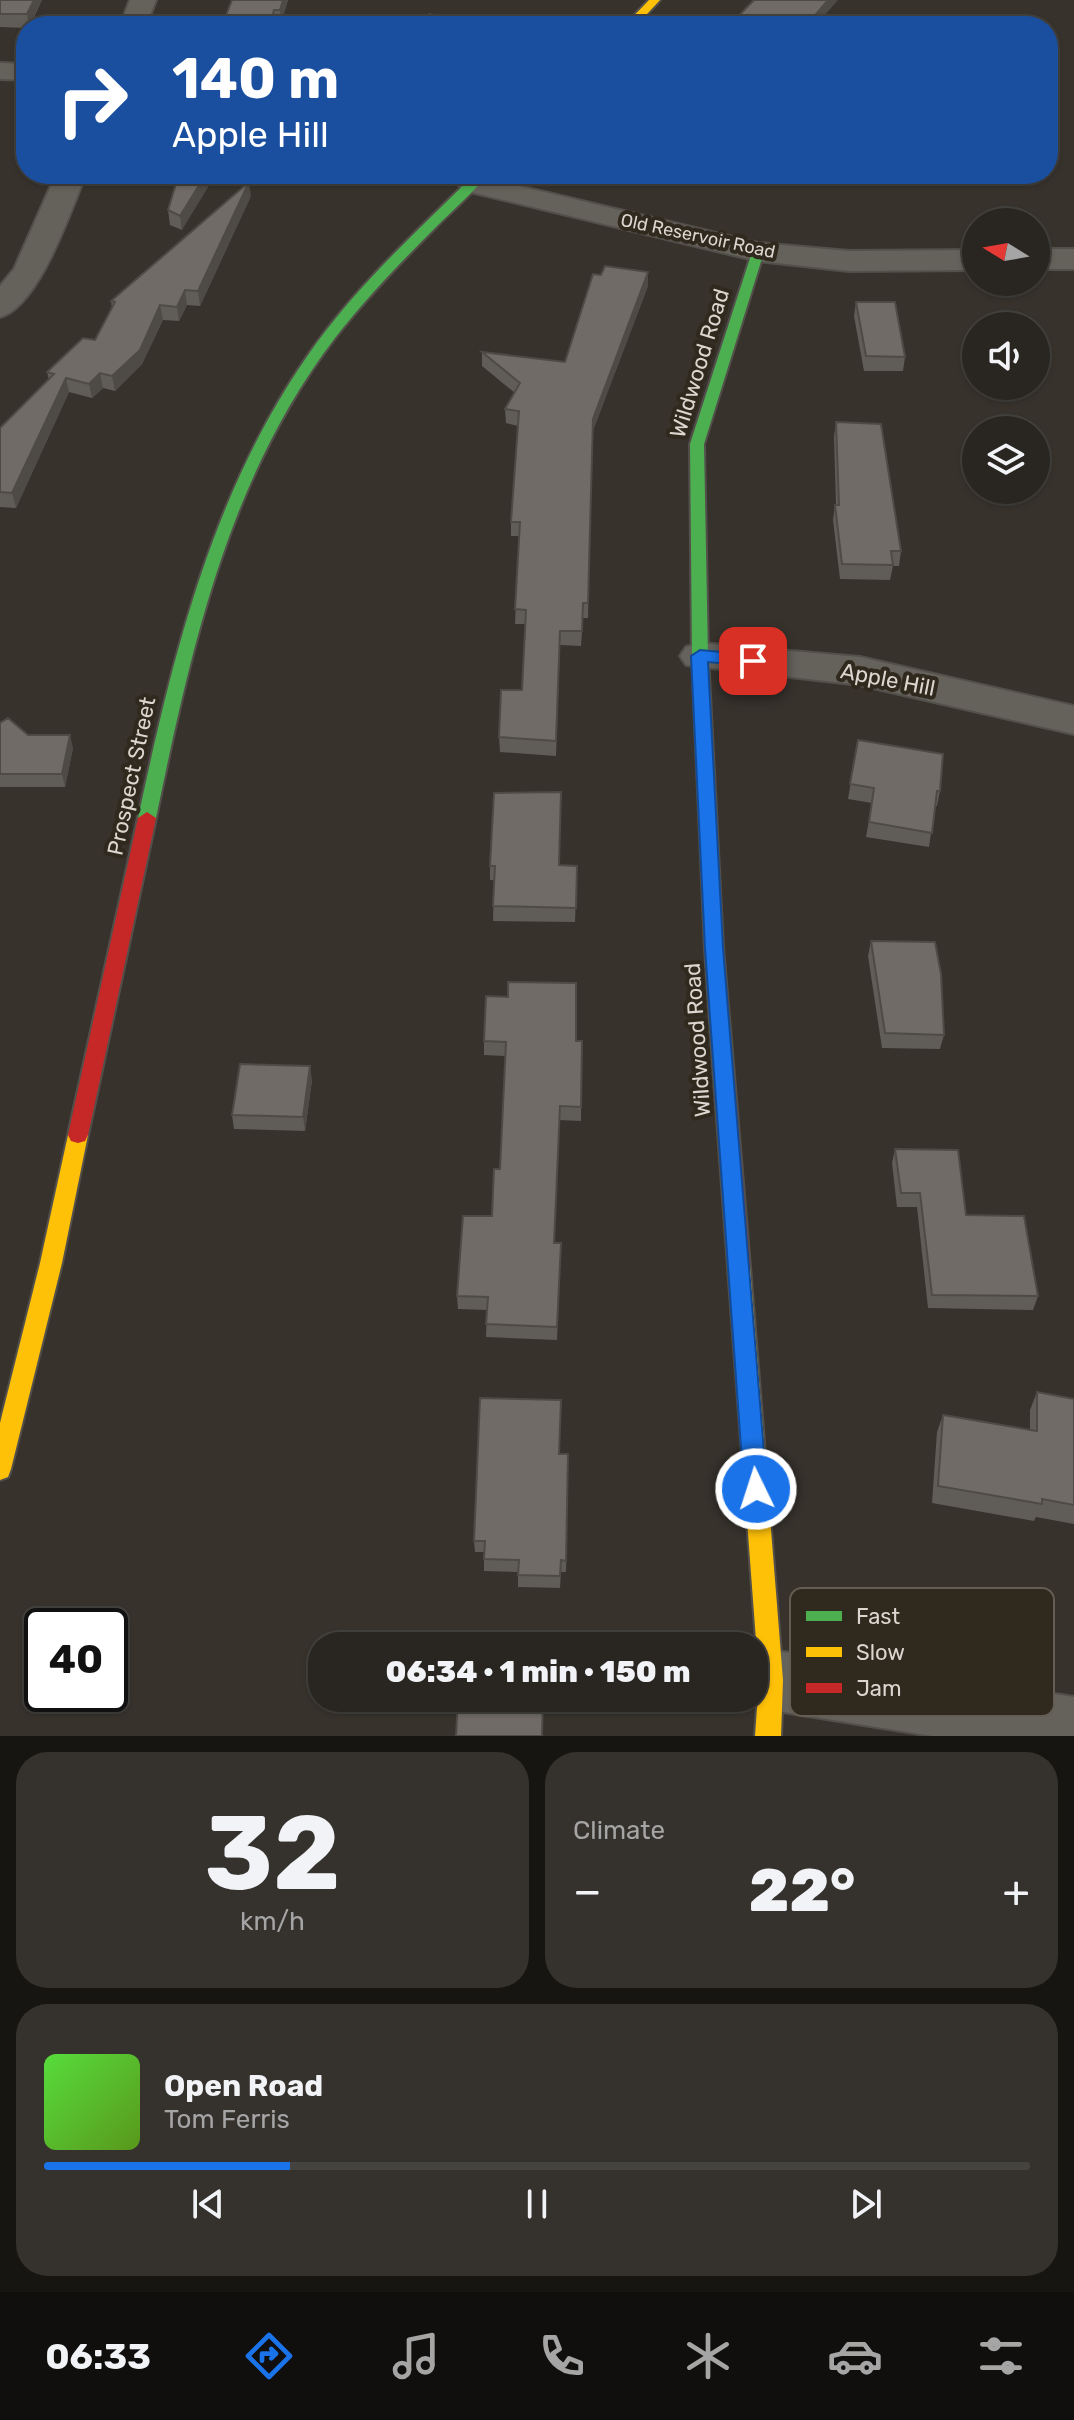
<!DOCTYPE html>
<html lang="en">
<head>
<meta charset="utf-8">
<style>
  :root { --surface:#292621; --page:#35322e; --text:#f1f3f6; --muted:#a5a5a5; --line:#45433f; --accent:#1a73e8 }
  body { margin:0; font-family:Rubik,sans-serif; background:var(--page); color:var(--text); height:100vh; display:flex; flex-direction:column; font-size:30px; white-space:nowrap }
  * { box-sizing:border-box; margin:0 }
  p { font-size:26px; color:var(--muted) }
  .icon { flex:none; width:44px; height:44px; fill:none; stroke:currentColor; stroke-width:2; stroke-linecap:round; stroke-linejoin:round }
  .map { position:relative; height:1736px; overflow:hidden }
  .panel { display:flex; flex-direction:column; gap:16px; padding:16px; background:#171512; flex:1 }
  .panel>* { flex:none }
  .top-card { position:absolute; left:16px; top:16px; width:1042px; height:168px; border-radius:32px; box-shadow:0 2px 6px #0004,0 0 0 2px var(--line); background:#1a4fa0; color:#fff; overflow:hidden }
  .needle { width:52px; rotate:281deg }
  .fabs { position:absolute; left:962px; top:208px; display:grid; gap:16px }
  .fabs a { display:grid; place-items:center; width:88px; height:88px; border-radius:50%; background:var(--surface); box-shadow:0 2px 6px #0004,0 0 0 2px var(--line); font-size:40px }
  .speed { position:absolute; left:24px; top:1608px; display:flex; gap:16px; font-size:40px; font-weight:700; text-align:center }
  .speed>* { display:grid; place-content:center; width:104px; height:104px; border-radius:50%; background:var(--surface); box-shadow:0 2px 6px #0004,0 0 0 2px var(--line); line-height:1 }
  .speed .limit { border:4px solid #111; border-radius:12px; background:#fff; color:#111 }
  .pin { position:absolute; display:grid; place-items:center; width:68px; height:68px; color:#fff; margin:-34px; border-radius:16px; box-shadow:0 4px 12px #0006 }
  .me { position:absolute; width:88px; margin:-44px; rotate:356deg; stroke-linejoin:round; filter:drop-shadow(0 0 6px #0008) }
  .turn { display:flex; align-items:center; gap:28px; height:168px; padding:0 24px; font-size:36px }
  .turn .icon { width:104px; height:104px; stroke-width:2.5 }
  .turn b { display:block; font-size:56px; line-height:68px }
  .big { font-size:60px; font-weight:800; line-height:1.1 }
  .panel .tile { flex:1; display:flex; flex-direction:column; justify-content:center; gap:12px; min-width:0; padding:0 28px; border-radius:32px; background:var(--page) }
  .panel .dial { align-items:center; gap:0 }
  .dial b { font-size:104px; line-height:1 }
  .song { display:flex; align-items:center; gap:24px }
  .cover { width:96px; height:96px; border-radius:12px; background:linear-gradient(135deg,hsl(110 70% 55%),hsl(90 70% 35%)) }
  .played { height:8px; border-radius:4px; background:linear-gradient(90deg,var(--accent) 25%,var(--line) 25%) }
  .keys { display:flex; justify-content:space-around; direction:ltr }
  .heat { display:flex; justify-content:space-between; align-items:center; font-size:44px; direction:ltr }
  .panel .tiles { flex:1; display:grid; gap:16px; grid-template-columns:1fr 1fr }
  .tile:last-child { grid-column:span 2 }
  .trip { position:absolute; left:308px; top:1632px; width:460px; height:80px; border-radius:32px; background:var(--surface); box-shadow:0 2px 6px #0004,0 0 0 2px var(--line); font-weight:800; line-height:80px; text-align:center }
  .tabs { display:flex; height:128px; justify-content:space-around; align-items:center; background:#100f0d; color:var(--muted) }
  .tabs .icon { width:56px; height:56px }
  .tabs .active { color:var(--accent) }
  .tabs b { font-size:36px; color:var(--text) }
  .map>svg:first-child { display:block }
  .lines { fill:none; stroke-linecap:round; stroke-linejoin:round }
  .street-casing { stroke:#534f4a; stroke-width:4 }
  .fast-casing { stroke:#534f4a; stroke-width:4 }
  .slow-casing { stroke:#534f4a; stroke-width:4 }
  .jam-casing { stroke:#534f4a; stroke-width:4 }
  .street { fill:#65625c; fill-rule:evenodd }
  .fast { fill:#4caf50; fill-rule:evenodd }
  .slow { fill:#ffc107; fill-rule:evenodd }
  .jam { fill:#c62828; fill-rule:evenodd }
  .wall { fill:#605c58 }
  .shaded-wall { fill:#4e4b47 }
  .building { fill:#706b66; stroke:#4e4b47; stroke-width:2 }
  .route { fill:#1a73e8; stroke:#114b97; stroke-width:2 }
  .labels { text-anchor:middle; stroke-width:8; stroke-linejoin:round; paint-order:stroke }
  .far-street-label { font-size:18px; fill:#dbd6cf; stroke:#30291e }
  .street-label { font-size:22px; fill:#dbd6cf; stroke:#30291e }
  .key { fill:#30291e; stroke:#635d53; stroke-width:2 }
  .key-label { font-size:22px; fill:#dbd6cf }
</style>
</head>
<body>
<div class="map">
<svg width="1074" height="1736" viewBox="0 0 1074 1736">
  <rect width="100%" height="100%" fill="#37322c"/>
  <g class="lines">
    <g class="street-casing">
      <path id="street" d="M130 0H156L146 26H120Z
        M0 63 26 64V80L0 79Z
        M56 174H86C71 210 39 307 0 317V286L14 269Z
        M473 175 758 243 849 251 976 250V270L849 271 758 261 462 190 458 184 462 178Z
        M1036 249H1074V269H1036Z
        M700 643 860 657 1074 706V734L860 685 686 665 680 656 686 647Z
        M771 1650 1074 1697V1736H932L771 1710 748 1698H754V1657Z"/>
    </g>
    <g class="fast-casing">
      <path id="fast" d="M475 174H488C473 193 454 209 437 226 401 262 366 298 335 338 228 478 191 649 156 818L147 824 141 823 138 818C173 656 211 496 306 358 353 289 416 232 475 174Z
        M758 248 764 252 704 444 708 656 723 948 733 1064 730 1070 723 1072 716 1070 713 1064 705 948 692 656 690 444 752 252Z"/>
    </g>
    <g class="slow-casing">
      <path id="slow" d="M649 0H660L636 26H624Z
        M78 1127 85 1129 88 1135 62 1263 11 1469 8 1477 0 1480V1423L40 1263 68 1135 71 1129Z
        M739 1258 747 1260 750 1267 783 1680 781 1736H755L759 1680 728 1267 731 1260Z"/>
    </g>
    <g class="jam-casing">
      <path id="jam" d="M147 812 156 818 88 1135 85 1141 78 1143 71 1141 68 1135 138 818Z
        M723 1056 730 1058 733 1064 750 1267 747 1274 739 1276 731 1274 728 1267 713 1064 716 1058Z"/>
    </g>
    <use href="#street" class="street"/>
    <use href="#fast" class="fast"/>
    <use href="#slow" class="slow"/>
    <use href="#jam" class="jam"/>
  </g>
  <path class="wall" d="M0 0H42L30 26H26V28L0 27Z
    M232 0H288L281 23H276Z
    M179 174 182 230 170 225 168 210Z
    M251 196 200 306 187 305 179 321 163 320 142 364 115 391 103 388 92 398 69 392 16 508 0 507V428L49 380 47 372 95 340 112 308 111 301Z
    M648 286 592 433 588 618H583L581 646 560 645 556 756 500 752 499 737 522 690 526 624H515L519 536H511V522L518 426 506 423 505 409 515 393 482 366V352L565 362Z
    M856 302 905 357 903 371H864L854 316Z
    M836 422 901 551 899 566H893L890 580 840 579 833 520 835 505H836L834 437Z
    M0 723 28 735 73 748 65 787H0Z
    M858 740 940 791 937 806H935L929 847 866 837 872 803 848 799Z
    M490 866H577L575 922 493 921 494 880H490Z
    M871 941 944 1035 940 1049 882 1048 868 956Z
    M484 1041H582L581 1121 559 1120 554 1243H561L557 1340 486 1337 487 1310 458 1309 457 1296 492 1216 500 1169 505 1056 484 1055Z
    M312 1080 305 1131 234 1129 232 1115Z
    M895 1149 966 1215 1038 1296 1033 1310 928 1308 917 1207H897L892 1163Z
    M1037 1392 1074 1399V1524L1036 1517 1034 1521 932 1503 937 1432 943 1415 1030 1430V1410Z
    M559 1454H568L566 1572H561L560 1588 518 1587V1572L484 1571V1552H475L474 1541Z"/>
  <path class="shaded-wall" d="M34 0H42L29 26 27 14Z
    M283 0H288L281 23 280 10Z
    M828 0H838L815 26H806Z
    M274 10 275 26H270Z
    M206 174H216L182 230 180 216Z
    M249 182 251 196 200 306 198 291Z
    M648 272V286L592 433 593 419Z
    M185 290 187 305 179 321 177 307Z
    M160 305 163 320 142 364 115 391 112 376Z
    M100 373 103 388 92 398 89 384Z
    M66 378 69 392 16 508 12 493Z
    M70 735 73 748 65 787 62 774Z
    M310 1066 312 1080 305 1131 303 1117Z"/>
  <path class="building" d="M0 0H34L27 14H0Z
    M232 0H283L280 10H274L270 26H222Z
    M754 0H828L806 26H729Z
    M429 14 474 24 472 26H416Z
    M179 174H206L180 216 168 210Z
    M249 182 198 291 185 290 177 307 160 305 140 350 112 376 100 373 89 384 66 378 12 493 0 492V428L54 374 47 372 83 338 95 340 115 302 111 301Z
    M605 266 648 272 593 419 588 603H583L582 631H560L556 741 499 737 501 690H522L526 610 515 609 520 522H511L519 411 505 409 520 383 482 352 565 362 593 274 601 275Z
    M856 302H895L905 357 866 356Z
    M836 422 881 424 901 551H891L893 565 842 564 835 505H839Z
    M8 718 28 735H70L62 774H0V723Z
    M858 740 943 754 940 791H937L932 833 869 822 874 788 850 784Z
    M561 792 559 865 577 866 576 908 493 906 495 866H490L494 793Z
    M871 941 935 942 941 974 944 1035 885 1033Z
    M508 982 576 983V1041H582L581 1107 560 1106 554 1243H561L557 1327 486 1324 488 1297 457 1296 463 1216H492L494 1169H500L506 1042 484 1041 486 996 508 997Z
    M240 1064 310 1066 303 1117 232 1115Z
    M895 1149 958 1150 966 1215 1024 1216 1038 1296 932 1295 920 1193H901Z
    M1037 1392 1074 1399V1505L1042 1499V1504L938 1486 943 1415 1037 1431Z
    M480 1398 561 1400 559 1454H568L566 1561 561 1560 560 1576 518 1575 519 1560 484 1559 485 1541H474Z
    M458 1698H543L542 1736H456Z"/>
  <path class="route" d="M700 650 753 655 761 661 753 666 708 662 723 948 767 1489 764 1497 756 1500 748 1497 744 1489 705 948 691 656Z"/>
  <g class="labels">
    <g class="far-street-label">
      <text transform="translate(698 236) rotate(12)" y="6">Old Reservoir Road</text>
    </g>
    <g class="street-label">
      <text transform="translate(699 363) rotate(-73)" y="8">Wildwood Road</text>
      <text transform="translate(888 679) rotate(11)" y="8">Apple Hill</text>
      <text transform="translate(131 776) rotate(-78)" y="8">Prospect Street</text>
      <text transform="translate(697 1040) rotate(-94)" y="8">Wildwood Road</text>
    </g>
  </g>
  <rect x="790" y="1588" width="264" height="128" rx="12" class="key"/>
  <rect x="806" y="1611" width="36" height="10" fill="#4caf50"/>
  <rect x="806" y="1647" width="36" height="10" fill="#ffc107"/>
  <rect x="806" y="1683" width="36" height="10" fill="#c62828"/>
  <g class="key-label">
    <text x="856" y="1624">Fast</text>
    <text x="856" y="1660">Slow</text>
    <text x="856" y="1696">Jam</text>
  </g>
</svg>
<div class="fabs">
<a><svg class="needle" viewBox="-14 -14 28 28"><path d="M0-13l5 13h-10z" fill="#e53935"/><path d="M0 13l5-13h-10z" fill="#a5a5a5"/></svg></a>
<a><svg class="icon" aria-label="sound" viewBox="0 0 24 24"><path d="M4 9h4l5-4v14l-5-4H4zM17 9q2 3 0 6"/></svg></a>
<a><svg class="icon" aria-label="layers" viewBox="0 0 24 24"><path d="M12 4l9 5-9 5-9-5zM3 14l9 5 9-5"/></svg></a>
</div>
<div class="speed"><div class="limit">40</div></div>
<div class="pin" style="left:753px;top:661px;background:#d93025"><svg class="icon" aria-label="arrive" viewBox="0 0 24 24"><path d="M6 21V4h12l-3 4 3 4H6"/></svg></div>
<svg class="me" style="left:756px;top:1489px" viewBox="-20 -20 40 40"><circle r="17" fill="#1a73e8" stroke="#fff" stroke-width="3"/><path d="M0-11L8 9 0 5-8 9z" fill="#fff"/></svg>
<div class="trip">06:34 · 1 min · 150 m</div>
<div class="top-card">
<div class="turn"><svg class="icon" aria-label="right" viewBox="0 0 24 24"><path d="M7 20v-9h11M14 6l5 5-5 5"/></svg><div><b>140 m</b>Apple Hill</div></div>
</div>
</div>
<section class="panel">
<div class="tiles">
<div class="tile dial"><b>32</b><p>km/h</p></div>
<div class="tile"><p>Climate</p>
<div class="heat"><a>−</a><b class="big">22°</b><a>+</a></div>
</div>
<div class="tile">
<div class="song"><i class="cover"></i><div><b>Open Road</b><p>Tom Ferris</p></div></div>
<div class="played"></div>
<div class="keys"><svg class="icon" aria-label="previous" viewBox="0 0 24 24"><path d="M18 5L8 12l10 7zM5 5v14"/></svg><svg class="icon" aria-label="pause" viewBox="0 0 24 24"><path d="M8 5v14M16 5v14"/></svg><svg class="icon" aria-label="next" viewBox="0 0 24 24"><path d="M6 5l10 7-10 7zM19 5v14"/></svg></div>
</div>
</div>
</section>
<nav class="tabs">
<b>06:33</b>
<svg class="icon active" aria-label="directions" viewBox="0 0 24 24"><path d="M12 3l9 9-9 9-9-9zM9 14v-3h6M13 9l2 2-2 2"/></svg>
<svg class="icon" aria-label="music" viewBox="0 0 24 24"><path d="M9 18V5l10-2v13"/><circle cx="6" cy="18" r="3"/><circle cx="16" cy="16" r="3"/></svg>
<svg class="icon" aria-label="phone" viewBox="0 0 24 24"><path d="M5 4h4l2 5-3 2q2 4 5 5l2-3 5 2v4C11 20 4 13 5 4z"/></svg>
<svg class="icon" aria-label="climate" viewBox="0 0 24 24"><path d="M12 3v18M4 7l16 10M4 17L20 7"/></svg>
<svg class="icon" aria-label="car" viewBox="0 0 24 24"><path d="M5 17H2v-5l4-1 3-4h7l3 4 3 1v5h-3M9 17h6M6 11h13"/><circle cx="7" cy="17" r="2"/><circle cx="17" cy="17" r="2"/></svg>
<svg class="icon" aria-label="filters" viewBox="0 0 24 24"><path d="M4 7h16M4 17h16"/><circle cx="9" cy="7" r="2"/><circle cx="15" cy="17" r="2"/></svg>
</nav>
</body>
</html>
